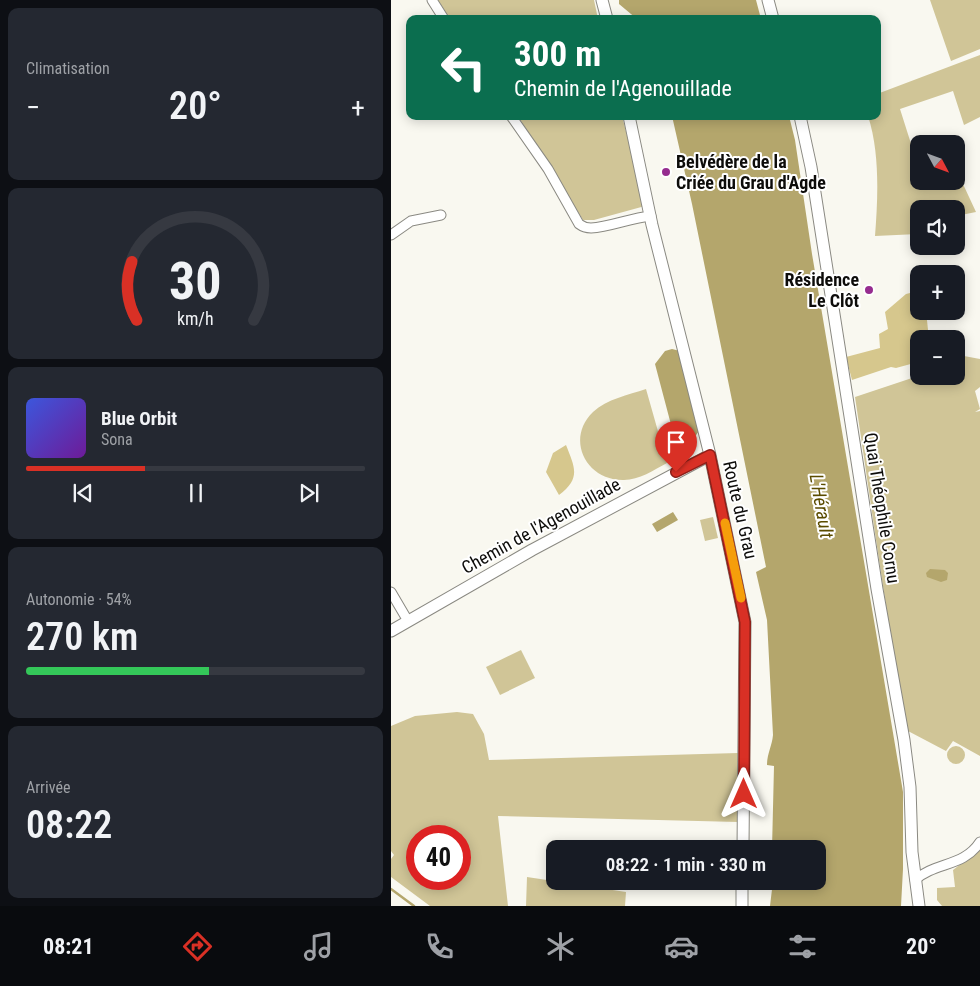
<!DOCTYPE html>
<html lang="fr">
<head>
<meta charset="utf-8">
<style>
  :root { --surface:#171b24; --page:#242831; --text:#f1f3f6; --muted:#9ea1a6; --line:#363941; --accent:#d93025 }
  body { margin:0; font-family:"Roboto Condensed",sans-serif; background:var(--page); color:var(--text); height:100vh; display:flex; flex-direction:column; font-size:19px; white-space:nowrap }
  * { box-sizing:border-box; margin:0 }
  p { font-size:16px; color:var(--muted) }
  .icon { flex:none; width:28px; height:28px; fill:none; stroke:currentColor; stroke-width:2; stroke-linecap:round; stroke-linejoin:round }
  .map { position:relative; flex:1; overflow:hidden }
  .panel { display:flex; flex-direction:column; gap:8px; padding:8px; background:#0d0f14; width:391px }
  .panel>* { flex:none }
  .hud { position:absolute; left:15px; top:15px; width:475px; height:105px; border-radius:10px; box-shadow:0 2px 12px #0003; background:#0b6e4f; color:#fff; overflow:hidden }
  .needle { width:32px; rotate:131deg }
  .fabs { position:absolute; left:519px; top:135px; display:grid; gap:10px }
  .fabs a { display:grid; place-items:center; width:55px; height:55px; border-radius:10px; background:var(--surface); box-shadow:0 2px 12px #0003; font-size:25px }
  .speed { position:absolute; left:15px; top:825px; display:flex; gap:10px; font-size:25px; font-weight:700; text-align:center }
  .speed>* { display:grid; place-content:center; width:65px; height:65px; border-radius:50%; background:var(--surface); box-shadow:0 2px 12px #0003; line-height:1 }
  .speed .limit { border:8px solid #d22; background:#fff; color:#111 }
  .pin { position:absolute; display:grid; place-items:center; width:42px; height:42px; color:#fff; margin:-51px -21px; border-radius:50% 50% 50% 0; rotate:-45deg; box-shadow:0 0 5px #0007 }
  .pin .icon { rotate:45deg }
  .me { position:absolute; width:55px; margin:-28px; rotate:0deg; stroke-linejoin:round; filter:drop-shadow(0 0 4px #0008) }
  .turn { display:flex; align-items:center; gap:18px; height:105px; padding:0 25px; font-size:22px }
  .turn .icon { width:65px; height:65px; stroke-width:2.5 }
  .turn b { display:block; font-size:35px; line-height:42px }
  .big { font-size:38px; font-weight:600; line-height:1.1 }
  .panel .widget { flex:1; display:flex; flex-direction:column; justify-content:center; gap:8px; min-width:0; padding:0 18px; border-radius:10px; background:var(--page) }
  .panel .dial { align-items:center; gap:0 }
  .dial svg { height:130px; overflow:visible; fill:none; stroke:var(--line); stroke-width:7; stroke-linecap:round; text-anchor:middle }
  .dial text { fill:var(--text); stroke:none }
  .song { display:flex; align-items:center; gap:15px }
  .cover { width:60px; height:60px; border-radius:8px; background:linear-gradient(135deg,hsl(230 70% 55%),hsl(280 70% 35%)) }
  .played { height:5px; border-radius:2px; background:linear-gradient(90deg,var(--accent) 35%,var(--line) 35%) }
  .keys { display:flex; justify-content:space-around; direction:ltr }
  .heat { display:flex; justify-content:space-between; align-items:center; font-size:28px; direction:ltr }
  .charge { height:8px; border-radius:4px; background:linear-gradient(90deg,#34c759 54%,var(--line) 0) }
  .trip { position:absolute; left:155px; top:840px; width:280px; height:50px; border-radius:10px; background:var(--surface); box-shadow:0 2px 12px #0003; font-weight:600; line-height:50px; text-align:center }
  .dock { display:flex; height:80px; justify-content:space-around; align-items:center; background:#090b0e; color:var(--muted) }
  .dock .icon { width:35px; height:35px }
  .dock .active { color:var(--accent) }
  .dock b { font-size:22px; color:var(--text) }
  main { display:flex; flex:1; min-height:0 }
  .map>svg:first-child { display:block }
  .green { fill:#d0c597; fill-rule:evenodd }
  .forest { fill:#d6c78d }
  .water { fill:#b4a66c }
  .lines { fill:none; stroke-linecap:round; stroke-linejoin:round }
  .stream { stroke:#b4a66c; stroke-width:2.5 }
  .street-casing { stroke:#8a8982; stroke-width:11 }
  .secondary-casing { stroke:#8a8982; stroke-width:13 }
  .street { stroke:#fff; stroke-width:9 }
  .secondary { stroke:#fff; stroke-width:11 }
  .route-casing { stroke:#8d1f18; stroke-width:12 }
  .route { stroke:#d93025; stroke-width:9 }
  .slow { stroke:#f59e0b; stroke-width:9 }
  .poi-dot { fill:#962c8f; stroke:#fff; stroke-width:2 }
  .labels { text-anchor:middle; stroke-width:4; stroke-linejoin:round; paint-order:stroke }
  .poi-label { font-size:18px; font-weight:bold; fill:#0d0c0a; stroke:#fff; text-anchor:start }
  .street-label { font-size:18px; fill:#0d0c0a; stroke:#fff }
  .water-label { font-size:19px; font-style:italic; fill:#5b4c00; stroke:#fff }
</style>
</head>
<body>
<main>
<section class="panel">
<div class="widget"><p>Climatisation</p>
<div class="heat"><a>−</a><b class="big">20°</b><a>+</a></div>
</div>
<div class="widget dial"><svg viewBox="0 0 100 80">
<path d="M14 69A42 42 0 1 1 86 69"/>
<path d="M14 69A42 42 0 0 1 11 33" stroke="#d93025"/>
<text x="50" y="56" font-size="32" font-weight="700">30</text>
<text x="50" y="72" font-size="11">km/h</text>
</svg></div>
<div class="widget">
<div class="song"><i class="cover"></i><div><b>Blue Orbit</b><p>Sona</p></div></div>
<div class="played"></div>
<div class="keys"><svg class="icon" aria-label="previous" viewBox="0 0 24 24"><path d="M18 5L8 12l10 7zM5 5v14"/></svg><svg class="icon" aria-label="pause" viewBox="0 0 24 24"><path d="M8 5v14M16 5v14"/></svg><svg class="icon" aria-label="next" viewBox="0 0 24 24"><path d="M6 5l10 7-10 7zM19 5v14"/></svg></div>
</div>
<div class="widget"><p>Autonomie · 54%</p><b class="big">270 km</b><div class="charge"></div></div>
<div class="widget"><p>Arrivée</p><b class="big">08:22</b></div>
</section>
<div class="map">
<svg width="589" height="906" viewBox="0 0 589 906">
  <rect width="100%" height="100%" fill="#f9f8f0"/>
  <path class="green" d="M47 0H203L207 19H59Z
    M539 0H589V49L560 61Z
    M589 55V117L573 125 562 91 509 109 522 150 527 148 528 181H565V169L585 212 565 216V209H528L527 234 484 236C487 197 489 153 477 116H486V94Z
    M127 116H231L254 206 203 220H192Z
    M573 356 589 359V387L584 391 589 409 584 412 589 411V756L562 741 555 751 517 731C495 620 481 508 464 397L527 376H565V362Z
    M255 389 276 463C263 470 248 480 233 480 195 481 174 439 202 412 216 399 237 395 255 389Z
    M322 517 327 538 314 541 309 520Z
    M130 650 144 678 109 695 95 667Z
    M66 712 82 714 93 734 98 760 347 753V822L107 816 117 906H39L0 877V859L3 855 0 851V726L24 716ZM26 836H69V879H26Z
    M556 755a9 9 0 1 1 18 0a9 9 0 1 1-18 0Z
    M589 849V906H551L546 900V888L564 887 562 870Z
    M136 877 235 892 234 906H135Z"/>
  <path class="forest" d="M527 291 528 311H535L538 339H528L527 362 505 368 500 367 461 380 455 357 489 348 488 334 497 329 494 312 515 294Z
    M175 445C184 468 190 478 168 495L155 472 162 453Z"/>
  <path class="water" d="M228 0H365L370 19H246L228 4Z
    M281 116H398L404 140 421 254 512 792V869L510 906H379L382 881H426V849H381L383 766 376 765C376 754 381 746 382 735L376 620 365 572 375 567 301 204Z
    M281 349 289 351 308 431 300 442 293 445 283 436 264 364 274 351Z
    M282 512 287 520 266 532 261 524Z
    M539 569 554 570 557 573 556 580 550 582 536 577 535 573Z"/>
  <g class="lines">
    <path class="stream" d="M0 889 23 906"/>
    <g class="street-casing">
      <path id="street" d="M41 0 53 19
        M120 116 157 169 188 224C192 227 195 228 200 228 219 227 239 218 260 216
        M0 235 20 221 50 215
        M0 592 17 621
        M524 880C544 862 573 867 589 842"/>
    </g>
    <g class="secondary-casing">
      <path id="secondary" d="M211 0 216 19
        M377 0 382 19
        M238 116 261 225 319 455 354 622 352 849
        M409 116 420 167 486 589 513 740 519 787 521 852 528 906
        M0 631 141 550 319 455
        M351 906V881"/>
    </g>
    <use href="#street" class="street"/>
    <use href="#secondary" class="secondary"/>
  </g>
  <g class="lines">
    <g class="route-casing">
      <path id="route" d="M285 472 319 455 354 622 353 794"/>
    </g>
    <use href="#route" class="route"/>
    <path class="slow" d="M334 523 350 598"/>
  </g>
  <g class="poi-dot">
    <circle cx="275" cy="172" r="5"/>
    <circle cx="478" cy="290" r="5"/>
  </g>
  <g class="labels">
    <g class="poi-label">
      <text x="285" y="168">Belvédère de la<tspan x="285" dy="21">Criée du Grau d'Agde</tspan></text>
      <text x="468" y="286" text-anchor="end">Résidence<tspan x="468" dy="21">Le Clôt</tspan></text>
    </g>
    <g class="street-label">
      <text transform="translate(491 508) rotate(81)" y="6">Quai Théophile Cornu</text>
      <text transform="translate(349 510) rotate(77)" y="6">Route du Grau</text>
      <text transform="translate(150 526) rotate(-29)" y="6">Chemin de l'Agenouillade</text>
    </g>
    <g class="water-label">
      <text transform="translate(431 506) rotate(80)" y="7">L'Hérault</text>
    </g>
  </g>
</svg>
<div class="fabs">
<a><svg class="needle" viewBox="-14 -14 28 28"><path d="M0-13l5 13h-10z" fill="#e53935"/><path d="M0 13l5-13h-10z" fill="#9ea1a6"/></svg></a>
<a><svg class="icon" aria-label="sound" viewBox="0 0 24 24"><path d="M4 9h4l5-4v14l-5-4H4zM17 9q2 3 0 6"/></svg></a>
<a>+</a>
<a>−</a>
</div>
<div class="speed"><div class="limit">40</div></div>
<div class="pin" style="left:285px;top:472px;background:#d93025"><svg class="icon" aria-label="arrive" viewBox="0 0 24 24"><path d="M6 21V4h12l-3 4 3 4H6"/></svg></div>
<svg class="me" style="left:353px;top:794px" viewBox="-20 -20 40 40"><path d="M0-17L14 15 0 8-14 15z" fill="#d93025" stroke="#fff" stroke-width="4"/></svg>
<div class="trip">08:22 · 1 min · 330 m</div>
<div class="hud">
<div class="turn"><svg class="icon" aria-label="left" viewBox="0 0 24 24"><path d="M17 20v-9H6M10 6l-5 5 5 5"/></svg><div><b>300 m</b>Chemin de l'Agenouillade</div></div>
</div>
</div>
</main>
<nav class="dock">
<b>08:21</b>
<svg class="icon active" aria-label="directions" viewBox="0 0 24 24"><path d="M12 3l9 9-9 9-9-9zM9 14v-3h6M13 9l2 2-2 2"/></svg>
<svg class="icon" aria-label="music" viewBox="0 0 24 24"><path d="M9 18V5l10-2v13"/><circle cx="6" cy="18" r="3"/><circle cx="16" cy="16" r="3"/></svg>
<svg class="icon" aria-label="phone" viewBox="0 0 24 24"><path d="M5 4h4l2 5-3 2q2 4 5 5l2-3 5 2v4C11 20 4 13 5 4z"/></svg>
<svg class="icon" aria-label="climate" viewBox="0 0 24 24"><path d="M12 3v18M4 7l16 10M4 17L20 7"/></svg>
<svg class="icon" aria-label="car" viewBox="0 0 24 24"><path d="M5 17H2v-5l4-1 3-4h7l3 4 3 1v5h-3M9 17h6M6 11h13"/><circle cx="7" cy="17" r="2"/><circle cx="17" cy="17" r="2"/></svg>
<svg class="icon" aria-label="filters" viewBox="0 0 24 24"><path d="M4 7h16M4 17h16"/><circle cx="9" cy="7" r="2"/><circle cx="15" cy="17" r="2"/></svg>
<b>20°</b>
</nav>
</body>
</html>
